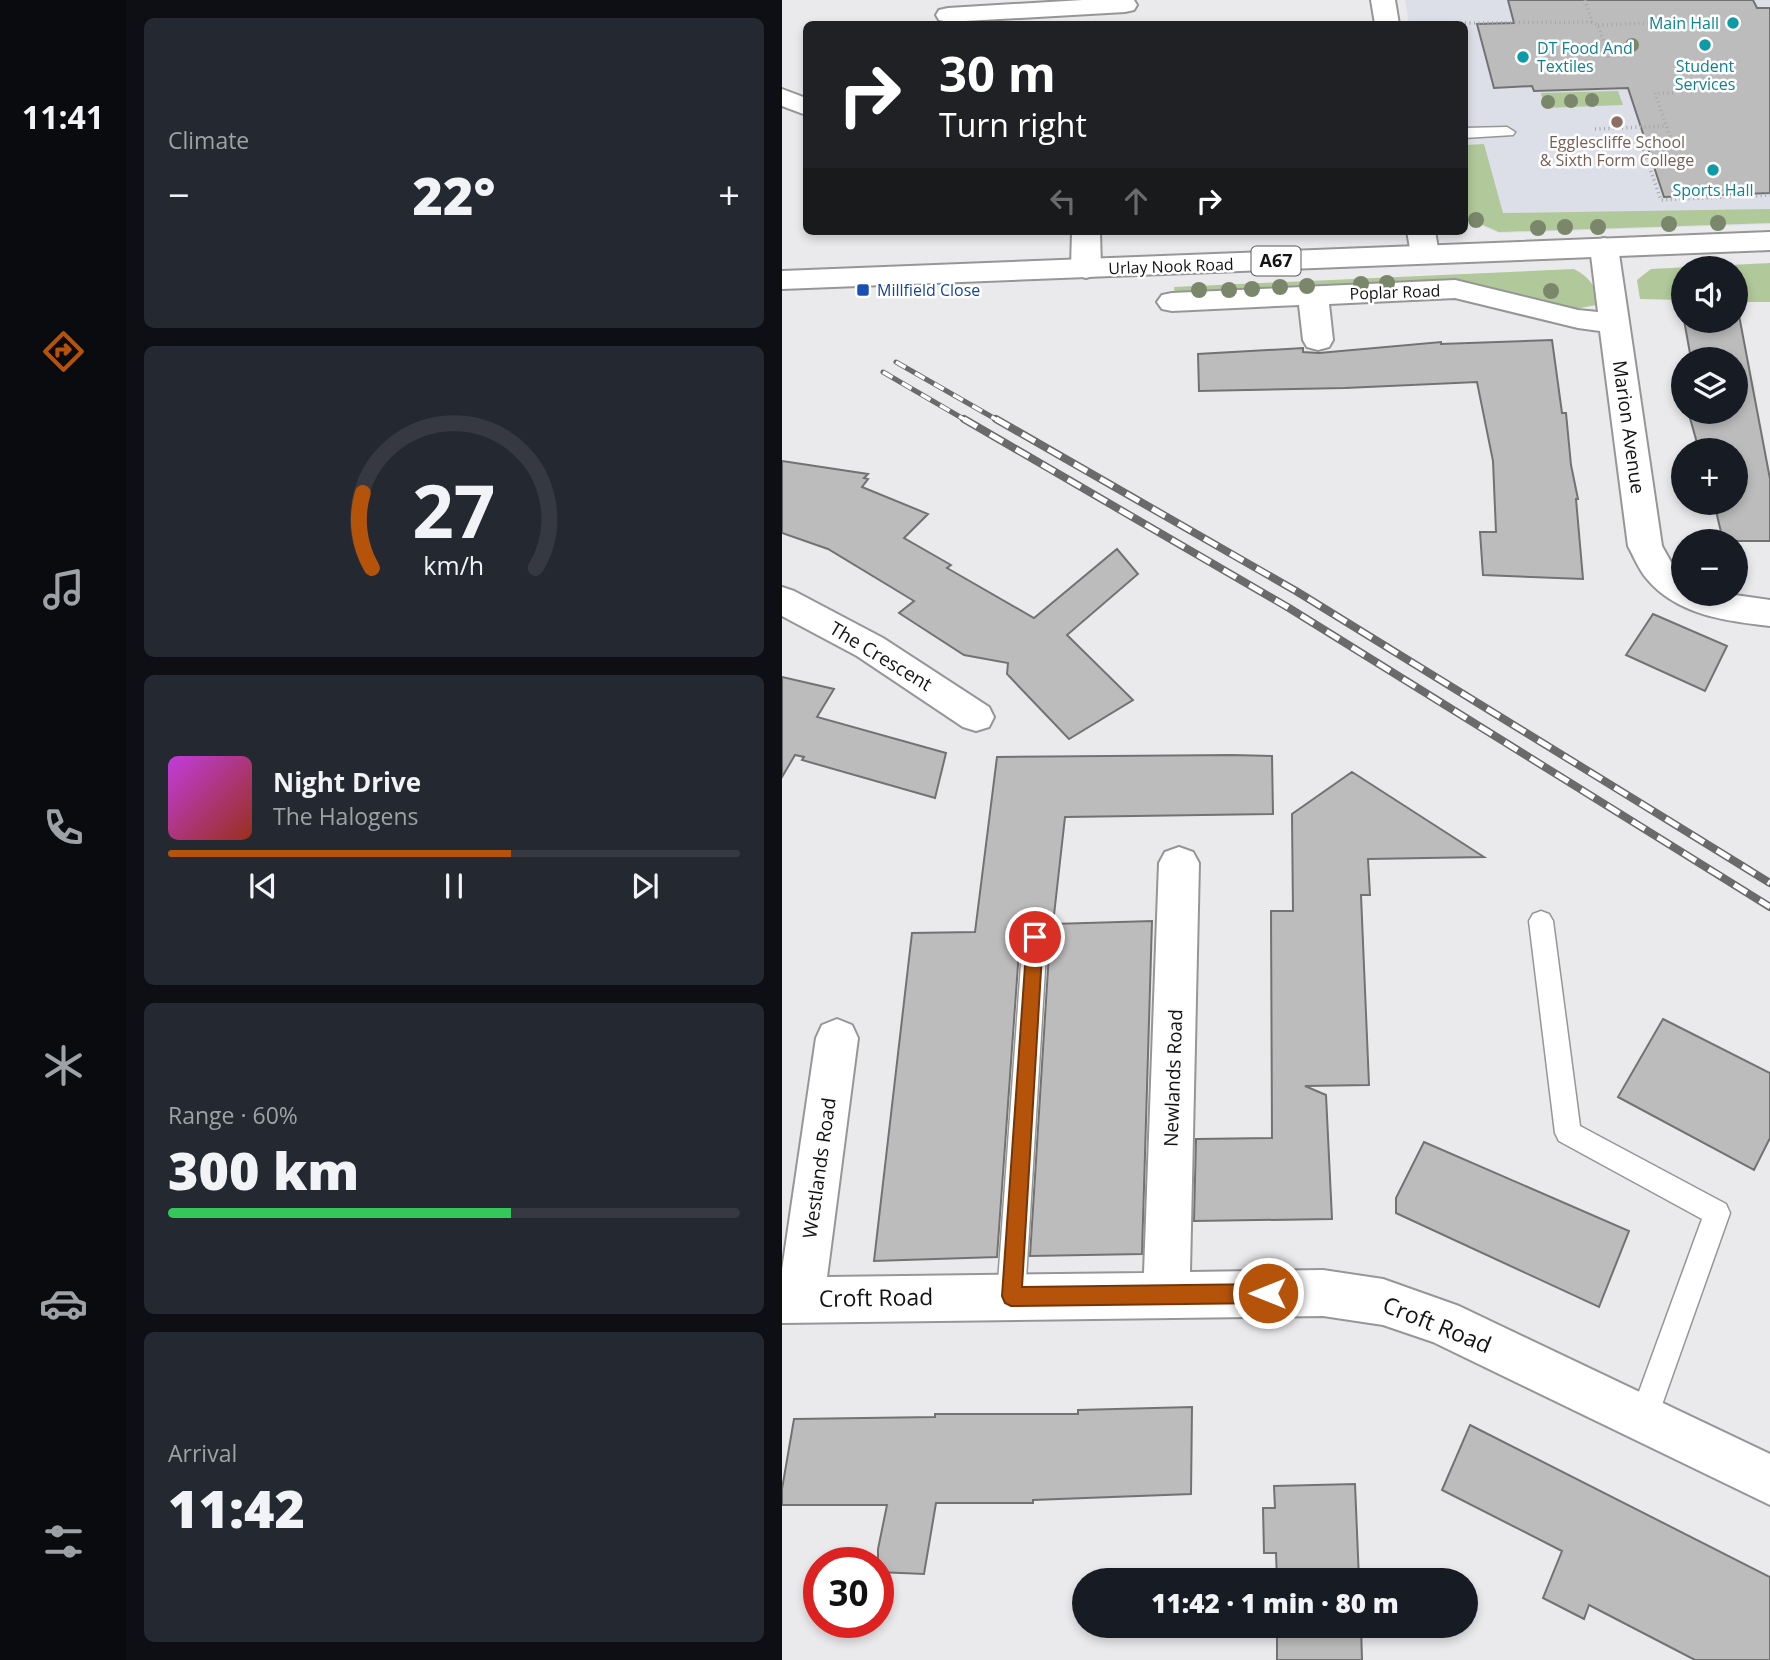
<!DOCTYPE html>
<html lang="en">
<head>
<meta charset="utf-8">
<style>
  :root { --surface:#171b24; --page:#242831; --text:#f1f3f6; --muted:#9ea1a6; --line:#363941; --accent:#b45309 }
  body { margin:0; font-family:"Open Sans",sans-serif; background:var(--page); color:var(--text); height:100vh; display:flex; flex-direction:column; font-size:26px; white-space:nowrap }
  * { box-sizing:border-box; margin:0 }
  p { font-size:23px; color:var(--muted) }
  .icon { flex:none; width:38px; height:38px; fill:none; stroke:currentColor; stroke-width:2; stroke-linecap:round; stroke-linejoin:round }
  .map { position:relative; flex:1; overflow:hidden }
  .details { display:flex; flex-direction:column; gap:18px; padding:18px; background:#0d0f14; width:656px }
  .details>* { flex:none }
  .guide { position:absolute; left:21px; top:21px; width:665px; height:214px; border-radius:10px; box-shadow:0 4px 10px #0003; background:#202124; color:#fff; overflow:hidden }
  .tools { position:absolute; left:889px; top:256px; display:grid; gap:14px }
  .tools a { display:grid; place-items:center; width:77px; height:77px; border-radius:50%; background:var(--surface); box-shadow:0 4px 10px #0003; font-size:35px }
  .speed { position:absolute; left:21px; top:1547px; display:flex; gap:14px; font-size:35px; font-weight:700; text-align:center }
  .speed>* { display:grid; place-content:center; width:91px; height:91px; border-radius:50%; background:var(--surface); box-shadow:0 4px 10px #0003; line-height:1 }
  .speed .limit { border:10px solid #d22; background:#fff; color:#111 }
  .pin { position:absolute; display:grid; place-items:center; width:60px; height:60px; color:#fff; margin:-30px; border:4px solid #fff; border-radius:50%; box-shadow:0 2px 7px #0007 }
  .me { position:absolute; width:77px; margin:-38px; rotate:270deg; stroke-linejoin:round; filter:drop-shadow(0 0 5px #0008) }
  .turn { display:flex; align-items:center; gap:24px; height:147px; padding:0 21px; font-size:32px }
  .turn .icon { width:91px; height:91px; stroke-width:2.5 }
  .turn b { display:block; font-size:49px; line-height:60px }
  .lanes { display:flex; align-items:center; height:66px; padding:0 21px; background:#0003; justify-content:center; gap:35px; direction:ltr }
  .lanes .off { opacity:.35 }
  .big { font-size:52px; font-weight:800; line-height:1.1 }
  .details .card { flex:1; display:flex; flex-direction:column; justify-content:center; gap:10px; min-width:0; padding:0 24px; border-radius:10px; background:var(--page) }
  .details .dial { align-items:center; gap:0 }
  .dial svg { height:182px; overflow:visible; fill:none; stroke:var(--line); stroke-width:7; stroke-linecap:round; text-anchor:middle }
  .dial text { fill:var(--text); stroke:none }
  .song { display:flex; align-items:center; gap:21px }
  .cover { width:84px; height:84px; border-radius:10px; background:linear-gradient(135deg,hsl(290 70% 55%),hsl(10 70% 35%)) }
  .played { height:7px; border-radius:4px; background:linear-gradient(90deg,var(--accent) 60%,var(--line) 60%) }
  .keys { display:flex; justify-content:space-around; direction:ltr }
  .heat { display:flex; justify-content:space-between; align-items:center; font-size:38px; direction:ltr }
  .charge { height:10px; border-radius:5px; background:linear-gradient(90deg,#34c759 60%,var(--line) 0) }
  .trip { position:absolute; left:290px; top:1568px; width:406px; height:70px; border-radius:35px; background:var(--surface); box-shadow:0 4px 10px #0003; font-weight:800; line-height:70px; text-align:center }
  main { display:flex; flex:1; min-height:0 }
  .tab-bar { display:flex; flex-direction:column; width:126px; justify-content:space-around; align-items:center; background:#090b0e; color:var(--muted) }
  .tab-bar .icon { width:49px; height:49px }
  .tab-bar .active { color:var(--accent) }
  .tab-bar b { font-size:32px; color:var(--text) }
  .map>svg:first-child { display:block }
  .built { fill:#dcdfe7 }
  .green { fill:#b0c89a }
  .building { fill:#bdbcbd; stroke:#737272; stroke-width:2 }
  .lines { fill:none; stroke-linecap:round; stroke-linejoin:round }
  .service-casing { stroke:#969697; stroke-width:3 }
  .minor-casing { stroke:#969697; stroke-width:4 }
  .primary-casing { stroke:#969697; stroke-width:4 }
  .path { stroke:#a7a7a9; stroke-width:3.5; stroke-dasharray:1 3.5; stroke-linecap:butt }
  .service { fill:#fff; fill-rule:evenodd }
  .minor { fill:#fff; fill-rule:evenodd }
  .primary { fill:#fff; fill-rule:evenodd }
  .rail-far1-casing { stroke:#6a6a6b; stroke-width:5 }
  .rail-casing { stroke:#6a6a6b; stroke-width:8 }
  .rail-far1 { stroke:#fff; stroke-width:3.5; stroke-dasharray:11; stroke-linecap:butt }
  .rail { stroke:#fff; stroke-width:5; stroke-dasharray:15; stroke-linecap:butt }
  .tree { fill:#7b876a }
  .route { fill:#b45309; stroke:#753606; stroke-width:2 }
  .culture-dot { fill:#0f9aa8; stroke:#fff; stroke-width:2.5 }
  .education-dot { fill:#8d6e63; stroke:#fff; stroke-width:2.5 }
  .transit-dot { fill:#1a4fb4; stroke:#fff; stroke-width:2.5 }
  .labels { text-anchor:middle; stroke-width:5; stroke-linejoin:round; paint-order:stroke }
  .far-culture-label { font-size:16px; fill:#0d838f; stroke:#fff }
  .far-education-label { font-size:16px; fill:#785e54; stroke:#fff }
  .far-street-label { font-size:16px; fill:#131313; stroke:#fff }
  .far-transit-label { font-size:16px; fill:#164399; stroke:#fff; text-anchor:start }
  .shield { fill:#fff; stroke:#5a5a5a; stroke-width:2 }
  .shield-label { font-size:18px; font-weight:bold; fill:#131313 }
  .street-label { font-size:19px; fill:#131313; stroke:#fff }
  .near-street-label { font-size:23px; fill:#131313; stroke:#fff }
</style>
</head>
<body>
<main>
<nav class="tab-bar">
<b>11:41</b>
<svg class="icon active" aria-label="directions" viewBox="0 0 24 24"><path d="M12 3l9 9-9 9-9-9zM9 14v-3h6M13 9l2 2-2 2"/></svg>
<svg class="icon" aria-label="music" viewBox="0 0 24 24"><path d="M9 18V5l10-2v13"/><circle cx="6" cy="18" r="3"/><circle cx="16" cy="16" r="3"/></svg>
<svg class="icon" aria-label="phone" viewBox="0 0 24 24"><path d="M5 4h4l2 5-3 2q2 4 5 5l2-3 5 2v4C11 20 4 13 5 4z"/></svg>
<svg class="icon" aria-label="climate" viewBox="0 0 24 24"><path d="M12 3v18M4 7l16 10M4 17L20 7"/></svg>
<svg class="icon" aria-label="car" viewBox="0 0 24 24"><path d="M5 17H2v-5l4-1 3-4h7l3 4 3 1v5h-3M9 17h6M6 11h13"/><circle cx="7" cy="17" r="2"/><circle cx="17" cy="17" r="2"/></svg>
<svg class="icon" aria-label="filters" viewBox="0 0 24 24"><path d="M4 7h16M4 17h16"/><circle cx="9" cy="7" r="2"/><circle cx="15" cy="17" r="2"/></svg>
</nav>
<section class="details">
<div class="card"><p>Climate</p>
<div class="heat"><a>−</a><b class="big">22°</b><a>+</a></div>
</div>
<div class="card dial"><svg viewBox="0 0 100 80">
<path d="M14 69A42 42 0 1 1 86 69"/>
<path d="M14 69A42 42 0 0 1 10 36" stroke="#b45309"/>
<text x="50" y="56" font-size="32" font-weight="700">27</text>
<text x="50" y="72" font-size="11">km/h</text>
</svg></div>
<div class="card">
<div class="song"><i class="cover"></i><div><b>Night Drive</b><p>The Halogens</p></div></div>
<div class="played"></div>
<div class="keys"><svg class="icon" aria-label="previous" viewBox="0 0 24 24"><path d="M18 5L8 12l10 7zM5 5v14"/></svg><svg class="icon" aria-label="pause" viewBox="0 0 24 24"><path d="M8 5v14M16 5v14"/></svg><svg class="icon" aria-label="next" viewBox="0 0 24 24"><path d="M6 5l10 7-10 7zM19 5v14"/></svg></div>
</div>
<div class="card"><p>Range · 60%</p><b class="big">300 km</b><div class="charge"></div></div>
<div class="card"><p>Arrival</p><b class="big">11:42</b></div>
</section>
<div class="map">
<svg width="988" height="1660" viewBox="0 0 988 1660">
  <rect width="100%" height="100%" fill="#eaeaec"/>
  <path class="built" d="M623 0H988V224L717 233 683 219 682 24H627Z"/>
  <path class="green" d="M836 91 841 105 762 108 759 93Z
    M702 144 721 213 988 209V223L717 232 683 217V145Z
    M988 263V302H954V268H901V300L858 299 855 280 869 269Z
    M792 269C806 276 813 285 817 300L814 305 788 310 688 286 393 295 392 287Z"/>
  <path class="building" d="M726 0H971L975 8H988V193L882 197 846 88 752 91 750 86 712 88 695 24 732 23Z
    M954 309 956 310 988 479V541H941L932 502H954V450H917L906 411H954V359H909L902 320H954Z
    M770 340 780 413H784L789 465 796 499H794L801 579 701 575 698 532H714L711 461 695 382 563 388 417 391 416 354 521 348V352L537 353 659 342V344Z
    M0 461 86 474 82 478 86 479 80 487 146 514 122 538 169 565 165 568 252 618 335 549 356 574 285 635 351 700 287 739 225 674 226 663 182 655 117 613 132 601 46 549 0 533Z
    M871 614 945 646 923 691 844 655Z
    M0 677 52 689 35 717 164 753 153 798 20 760 22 757 13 755 0 777Z
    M450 755 490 756 491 814 283 817 271 924 370 921 360 1254 248 1256 268 937 262 928 252 925 243 929 238 937 215 1257 92 1261 130 933 193 932 215 757Z
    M570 772 702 857 586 859 588 895H579L587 1085 523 1086 544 1095 550 1219 412 1221 414 1139 490 1138 489 911H511L510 814Z
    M881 1019 988 1073V1138L972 1170 836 1097Z
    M642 1142 847 1231 817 1307 614 1213V1198Z
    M410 1407 409 1494 251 1500V1503H154L142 1574 96 1572V1549L105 1505H0V1489L12 1419 153 1417V1414H296V1410Z
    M688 1425 988 1577V1660H913L807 1605 802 1619 761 1598 780 1551 660 1490Z
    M573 1484 577 1580H495L494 1553H482L481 1508H493L492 1486Z
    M495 1626H579L580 1660H495Z"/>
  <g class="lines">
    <g class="service-casing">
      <path id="service" d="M725 127 733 132 731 135 682 138V128Z
        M759 911 767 914 771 921 798 1126 944 1204 948 1213 875 1419 871 1429 861 1433 851 1429 847 1419 920 1219 777 1141 773 1133 747 921 751 914Z
        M253 927 261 930 265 937 243 1296 239 1305 229 1309 219 1305 215 1296 241 937 245 930Z"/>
    </g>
    <g class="minor-casing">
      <path id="minor" d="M301 0H352L355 5 352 10 343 12 166 22 157 20 154 15 157 10 166 8Z
        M589 0H613L617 24H593Z
        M0 89 24 98V115L0 106Z
        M290 231H318L319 269 314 275 304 278 294 275 289 269Z
        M625 231H653L657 254 653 260 643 263 633 260 629 254Z
        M822 238 832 241 836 247 880 546 889 562 901 573V593H939L988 600V626C944 621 895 615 865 579 857 570 852 557 846 546L818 331 796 328 673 298 547 304 551 340 547 347 536 350 525 347 521 340 517 305 390 311 380 309 375 302 380 295 390 293 673 280 796 310 816 312 808 247 812 241Z
        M0 587 12 591 101 638 207 707 212 717 207 727 194 731 181 727 75 656 0 616Z
        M397 847 411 852 417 863 408 1272 541 1270 601 1279 677 1306 988 1454V1505L651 1342 601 1325 541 1316 0 1323V1270L34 1038 40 1025 55 1019 70 1025 76 1038 45 1277 362 1273 377 863 383 852Z"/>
    </g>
    <g class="primary-casing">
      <path id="primary" d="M988 232V250L0 289V271Z"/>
    </g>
    <path class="path" d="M803 0 810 22 816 25 827 58
      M683 23 810 22
      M816 25 872 23
      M891 93H873L890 142 859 143 879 200 988 195
      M813 129 885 126"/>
    <use href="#service" class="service"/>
    <use href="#minor" class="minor"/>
    <use href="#primary" class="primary"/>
    <g class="rail-far1-casing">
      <path id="rail-far1" d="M114 362 217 421
        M101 372 185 421"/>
    </g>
    <g class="rail-casing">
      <path id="rail" d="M182 419 507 608 988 907
        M214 419 514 591 988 883"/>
    </g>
    <use href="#rail-far1" class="rail-far1"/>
    <use href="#rail" class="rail"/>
  </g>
  <g class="tree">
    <circle cx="850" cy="45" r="7"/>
    <circle cx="810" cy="100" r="7"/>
    <circle cx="789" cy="101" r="7"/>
    <circle cx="766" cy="102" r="7"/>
    <circle cx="694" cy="220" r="8"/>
    <circle cx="936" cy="223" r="8"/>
    <circle cx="887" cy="224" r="8"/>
    <circle cx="783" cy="227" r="8"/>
    <circle cx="816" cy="227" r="8"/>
    <circle cx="756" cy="228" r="8"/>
    <circle cx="605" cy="283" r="8"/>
    <circle cx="579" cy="284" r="8"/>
    <circle cx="525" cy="286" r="8"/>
    <circle cx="498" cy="287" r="8"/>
    <circle cx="470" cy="289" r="8"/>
    <circle cx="417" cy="290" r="8"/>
    <circle cx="447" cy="290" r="8"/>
    <circle cx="769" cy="291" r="8"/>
  </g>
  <path class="route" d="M253 930 259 932 261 937 240 1287 486 1284 493 1287 496 1293 493 1300 486 1303 229 1306 223 1303 220 1296 245 937 247 932Z"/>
  <g class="culture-dot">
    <circle cx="951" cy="23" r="7"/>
    <circle cx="923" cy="45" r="7"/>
    <circle cx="741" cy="57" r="7"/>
    <circle cx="931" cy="170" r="7"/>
  </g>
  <circle class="education-dot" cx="835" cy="122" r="7"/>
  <rect class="transit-dot" x="74" y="283" width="14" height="14" rx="3.5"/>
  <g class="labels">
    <g class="far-culture-label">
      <text x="937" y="29" text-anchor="end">Main Hall</text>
      <text x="755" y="54" text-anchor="start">DT Food And<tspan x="755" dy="18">Textiles</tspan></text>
      <text x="923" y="72">Student<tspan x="923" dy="18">Services</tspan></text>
      <text x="931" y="196">Sports Hall</text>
    </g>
    <g class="far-education-label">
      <text x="835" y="148">Egglescliffe School<tspan x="835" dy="18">&amp; Sixth Form College</tspan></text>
    </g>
    <g class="far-street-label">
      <text transform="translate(389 266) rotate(-2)" y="6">Urlay Nook Road</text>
      <text transform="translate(613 292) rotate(-2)" y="6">Poplar Road</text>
    </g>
    <g class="far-transit-label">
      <text x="95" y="296">Millfield Close</text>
    </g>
    <rect class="shield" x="469.5" y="246.5" width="49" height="29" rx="5"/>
    <g class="shield-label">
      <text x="494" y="267">A67</text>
    </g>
    <g class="street-label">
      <text transform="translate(847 427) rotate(82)" y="7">Marion Avenue</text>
      <text transform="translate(99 656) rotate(31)" y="7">The Crescent</text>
      <text transform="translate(391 1078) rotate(-88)" y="7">Newlands Road</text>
      <text transform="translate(37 1168) rotate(-82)" y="7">Westlands Road</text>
    </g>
    <g class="near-street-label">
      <text transform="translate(94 1298) rotate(-1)" y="8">Croft Road</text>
      <text transform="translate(655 1325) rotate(22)" y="8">Croft Road</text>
    </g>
  </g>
</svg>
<div class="tools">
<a><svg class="icon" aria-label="sound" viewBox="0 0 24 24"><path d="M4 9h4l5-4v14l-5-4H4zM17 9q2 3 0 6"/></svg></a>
<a><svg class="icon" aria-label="layers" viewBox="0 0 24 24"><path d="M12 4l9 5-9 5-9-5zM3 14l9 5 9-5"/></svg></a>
<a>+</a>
<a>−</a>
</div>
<div class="speed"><div class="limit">30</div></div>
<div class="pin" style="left:253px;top:937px;background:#d93025"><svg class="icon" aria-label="arrive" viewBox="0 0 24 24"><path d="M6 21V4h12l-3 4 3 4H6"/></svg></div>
<svg class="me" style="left:486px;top:1293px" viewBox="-20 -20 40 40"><circle r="17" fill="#b45309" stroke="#fff" stroke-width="3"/><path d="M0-11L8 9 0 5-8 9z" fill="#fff"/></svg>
<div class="trip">11:42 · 1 min · 80 m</div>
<div class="guide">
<div class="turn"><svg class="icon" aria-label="right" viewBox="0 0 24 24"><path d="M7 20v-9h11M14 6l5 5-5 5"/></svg><div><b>30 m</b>Turn right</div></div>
<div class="lanes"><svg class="icon off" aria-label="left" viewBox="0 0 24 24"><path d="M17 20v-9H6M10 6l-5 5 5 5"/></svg><svg class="icon off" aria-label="ahead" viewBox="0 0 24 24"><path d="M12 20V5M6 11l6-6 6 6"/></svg><svg class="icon" aria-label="right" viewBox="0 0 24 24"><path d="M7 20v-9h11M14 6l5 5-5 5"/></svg></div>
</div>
</div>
</main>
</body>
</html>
